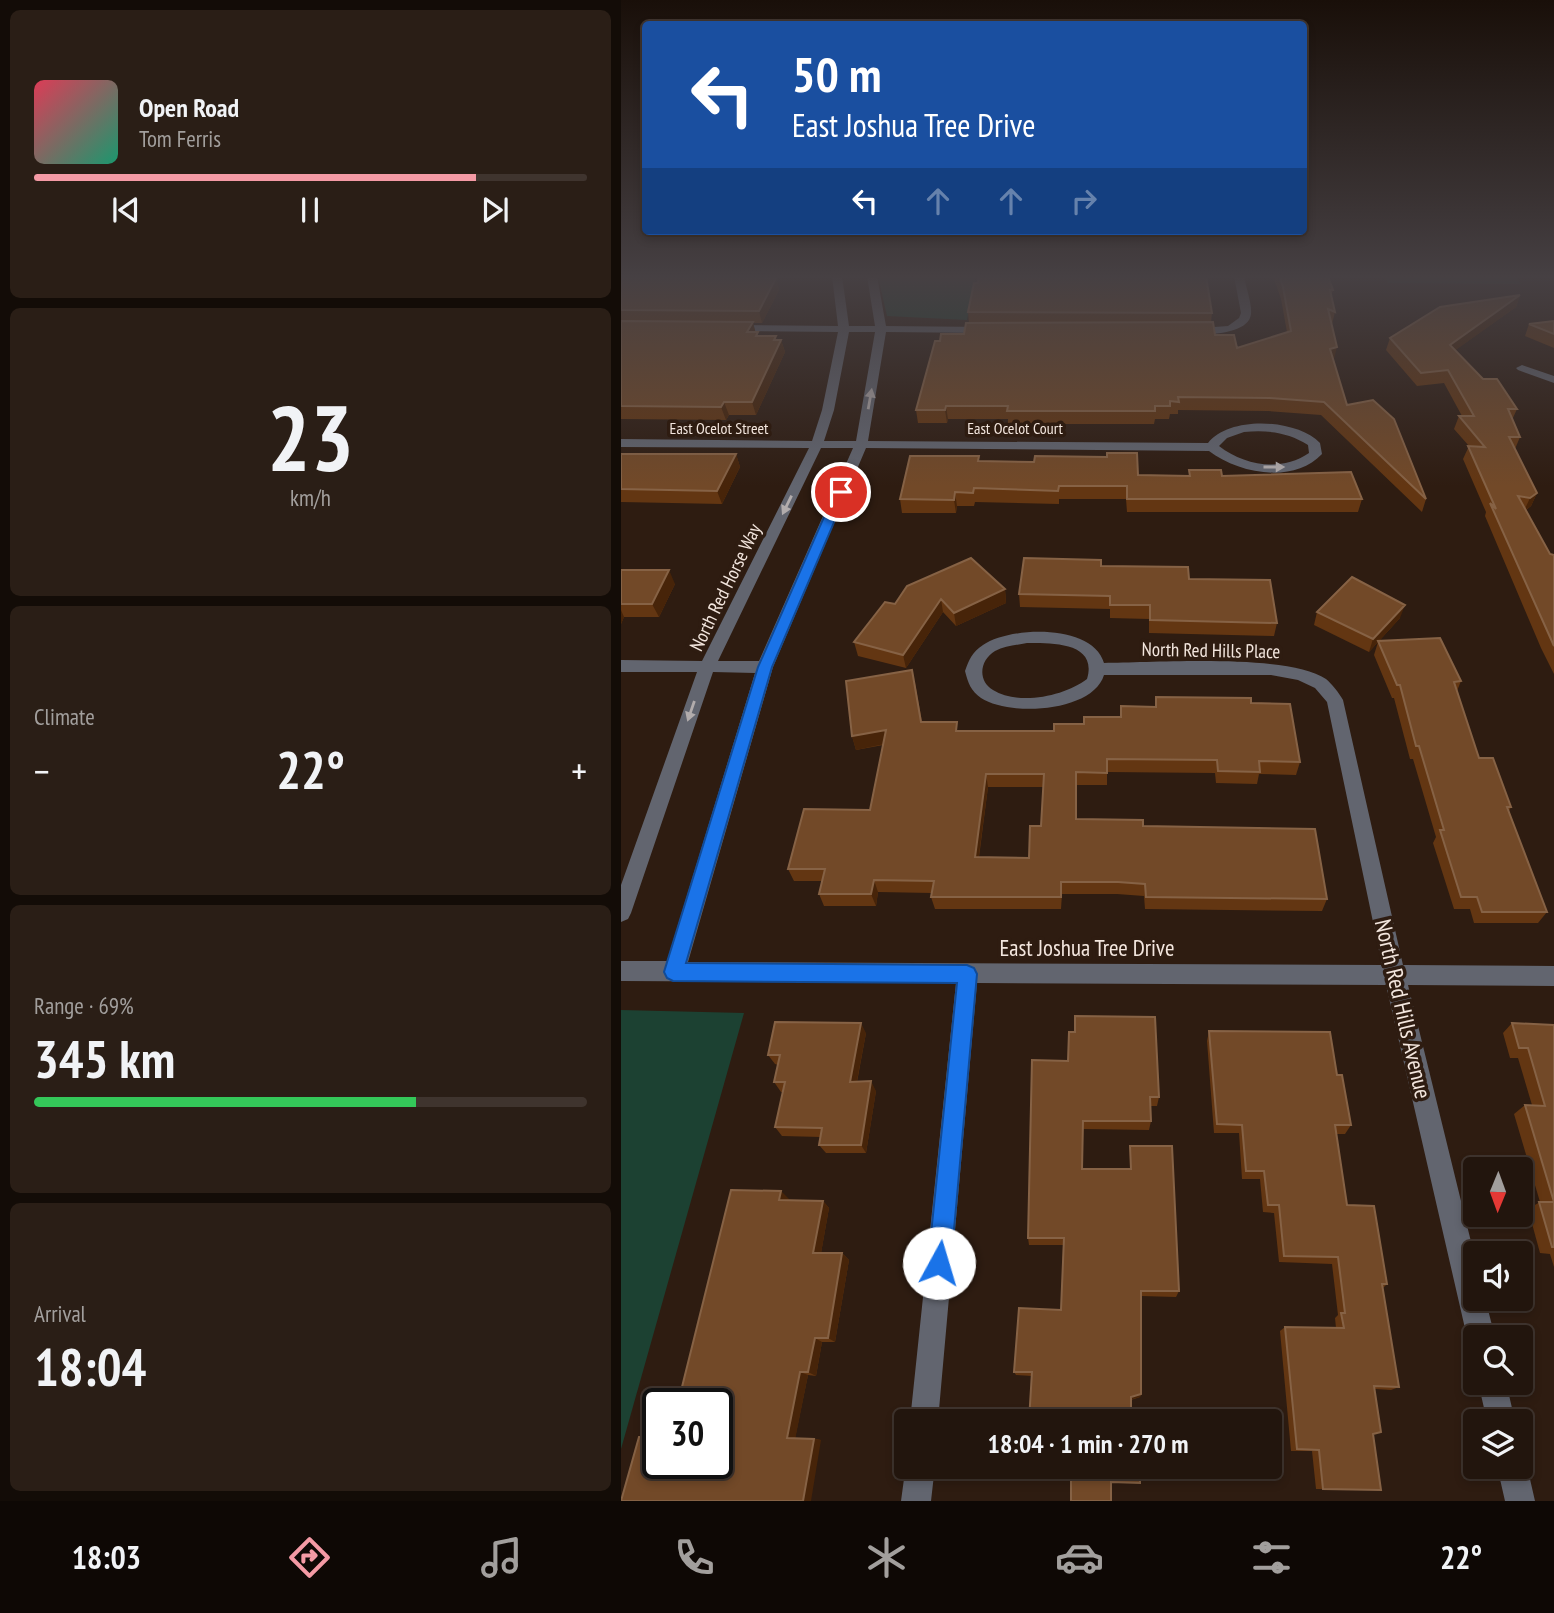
<!DOCTYPE html>
<html lang="en">
<head>
<meta charset="utf-8">
<style>
  :root { --surface:#22150d; --page:#2a1e16; --text:#f1f3f6; --muted:#a29f9d; --line:#3f342e; --accent:#f49aa5 }
  body { margin:0; font-family:"PT Sans Narrow",sans-serif; background:var(--page); color:var(--text); height:100vh; display:flex; flex-direction:column; font-size:26px; white-space:nowrap }
  * { box-sizing:border-box; margin:0 }
  p { font-size:23px; color:var(--muted) }
  .icon { flex:none; width:38px; height:38px; fill:none; stroke:currentColor; stroke-width:2; stroke-linecap:round; stroke-linejoin:round }
  .map { position:relative; flex:1; overflow:hidden }
  .side { display:flex; flex-direction:column; gap:10px; padding:10px; background:#130c07; width:621px }
  .side>* { flex:none }
  .top-card { position:absolute; left:21px; top:21px; width:665px; height:214px; border-radius:7px; box-shadow:0 4px 10px #0003,0 0 0 2px var(--line); background:#1a4fa0; color:#fff; overflow:hidden }
  .needle { width:46px; rotate:181deg }
  .controls { position:absolute; left:842px; top:1157px; display:grid; gap:14px }
  .controls a { display:grid; place-items:center; width:70px; height:70px; border-radius:7px; background:var(--surface); box-shadow:0 4px 10px #0003,0 0 0 2px var(--line); font-size:35px }
  .speed { position:absolute; left:21px; top:1388px; display:flex; gap:14px; font-size:35px; font-weight:700; text-align:center }
  .speed>* { display:grid; place-content:center; width:91px; height:91px; border-radius:50%; background:var(--surface); box-shadow:0 4px 10px #0003,0 0 0 2px var(--line); line-height:1 }
  .speed .limit { border:4px solid #111; border-radius:10px; background:#fff; color:#111 }
  .pin { position:absolute; display:grid; place-items:center; width:60px; height:60px; color:#fff; margin:-30px; border:4px solid #fff; border-radius:50%; box-shadow:0 2px 7px #0007 }
  .me { position:absolute; width:77px; margin:-38px; rotate:6deg; stroke-linejoin:round; filter:drop-shadow(0 0 5px #0008) }
  .turn { display:flex; align-items:center; gap:24px; height:147px; padding:0 35px; font-size:32px }
  .turn .icon { width:91px; height:91px; stroke-width:2.5 }
  .turn b { display:block; font-size:49px; line-height:60px }
  .lanes { display:flex; align-items:center; height:66px; padding:0 35px; background:#0003; justify-content:center; gap:35px; direction:ltr }
  .lanes .off { opacity:.35 }
  .big { font-size:52px; font-weight:800; line-height:1.1 }
  .side .tile { flex:1; display:flex; flex-direction:column; justify-content:center; gap:10px; min-width:0; padding:0 24px; border-radius:10px; background:var(--page) }
  .side .dial { align-items:center; gap:0 }
  .dial b { font-size:91px; line-height:1 }
  .song { display:flex; align-items:center; gap:21px }
  .cover { width:84px; height:84px; border-radius:10px; background:linear-gradient(135deg,hsl(350 70% 55%),hsl(160 70% 35%)) }
  .played { height:7px; border-radius:4px; background:linear-gradient(90deg,var(--accent) 80%,var(--line) 80%) }
  .keys { display:flex; justify-content:space-around; direction:ltr }
  .heat { display:flex; justify-content:space-between; align-items:center; font-size:38px; direction:ltr }
  .charge { height:10px; border-radius:5px; background:linear-gradient(90deg,#34c759 69%,var(--line) 0) }
  .trip { position:absolute; left:273px; top:1409px; width:388px; height:70px; border-radius:7px; background:var(--surface); box-shadow:0 4px 10px #0003,0 0 0 2px var(--line); font-weight:800; line-height:70px; text-align:center }
  .menu { display:flex; height:112px; justify-content:space-around; align-items:center; background:#0e0805; color:var(--muted) }
  .menu .icon { width:49px; height:49px }
  .menu .on { color:var(--accent) }
  .menu b { font-size:32px; color:var(--text) }
  main { display:flex; flex:1; min-height:0 }
  .map>svg:first-child { display:block }
  .green { fill:#1c4132 }
  .lines { fill:none; stroke-linecap:round; stroke-linejoin:round }
  .minor { fill:#62656f; fill-rule:evenodd }
  .wall { fill:#633612; fill-rule:evenodd }
  .shaded-wall { fill:#472409 }
  .building { fill:#724928; stroke:#866245; stroke-width:2; fill-rule:evenodd }
  .oneway { fill:#b2acac }
  .route { fill:#1a73e8; stroke:#114b97; stroke-width:2 }
  .labels { text-anchor:middle; stroke-width:7; stroke-linejoin:round; paint-order:stroke }
  .far-street-label { font-size:16px; fill:#f3e6de; stroke:#2e1c11 }
  .street-label { font-size:19px; fill:#f3e6de; stroke:#2e1c11 }
  .near-street-label { font-size:23px; fill:#f3e6de; stroke:#2e1c11 }
</style>
</head>
<body>
<main>
<section class="side">
<div class="tile">
<div class="song"><i class="cover"></i><div><b>Open Road</b><p>Tom Ferris</p></div></div>
<div class="played"></div>
<div class="keys"><svg class="icon" aria-label="previous" viewBox="0 0 24 24"><path d="M18 5L8 12l10 7zM5 5v14"/></svg><svg class="icon" aria-label="pause" viewBox="0 0 24 24"><path d="M8 5v14M16 5v14"/></svg><svg class="icon" aria-label="next" viewBox="0 0 24 24"><path d="M6 5l10 7-10 7zM19 5v14"/></svg></div>
</div>
<div class="tile dial"><b>23</b><p>km/h</p></div>
<div class="tile"><p>Climate</p>
<div class="heat"><a>−</a><b class="big">22°</b><a>+</a></div>
</div>
<div class="tile"><p>Range · 69%</p><b class="big">345 km</b><div class="charge"></div></div>
<div class="tile"><p>Arrival</p><b class="big">18:04</b></div>
</section>
<div class="map">
<svg width="933" height="1501" viewBox="0 0 933 1501">
  <rect width="100%" height="100%" fill="#2e1c11"/>
  <path class="green" d="M257 276H355L346 320 266 316Z
    M764 276H895L900 284 767 283Z
    M0 1010 123 1013 0 1449Z"/>
  <g class="lines">
    <path class="minor" d="M211 276H221L228 326H254L246 276H256L265 326 367 327 372 330 367 333 265 332 247 441 587 443C609 415 676 419 699 443L701 454C673 484 618 474 588 451L245 448 152 667 67 962 761 965 706 702 694 688 677 680 650 675H483C472 712 389 717 360 698 350 691 347 683 344 671 348 660 351 652 362 645 390 626 472 624 483 663 533 663 666 653 705 679 711 684 718 693 722 700L782 965 933 966V986L787 985 854 1258V1298H864L874 1337H854V1348L850 1347 846 1337 765 985 356 983 317 1421H289L335 983 0 981V961H46L134 673 92 672 10 913 7 919 0 922V885L76 672H0V660L81 661 188 448 0 447V439L191 441 201 410 217 332 112 331 107 328 112 325 217 326ZM228 332H254L235 441H203L213 410ZM623 432C646 430 667 432 687 445L688 453C660 472 624 466 598 446L606 438ZM200 448H232L138 661H97ZM406 643C431 643 477 642 466 679 444 696 398 706 372 690 356 680 359 660 374 651 384 646 396 645 406 643Z
      M613 276H623C625 288 631 303 630 314 628 335 581 336 566 333V329L607 326 618 318 620 313Z
      M901 365 933 376V383L897 370 895 368Z
      M857 1382H885L894 1421H866Z
      M900 1455 906 1466 914 1501H884L876 1466H900Z
      M285 1464V1466H314L310 1501H280Z"/>
  </g>
  <path class="wall" d="M0 276H156L155 278 158 290 141 323H132L134 332 138 336 160 340 164 352 135 415H108L105 420 0 419Z
    M652 276H707L712 290 710 297 714 312 711 324 713 359H712L726 405 805 499 801 512 700 415 647 411 557 410V414H549L548 419H534L533 424H387V419H327L326 423H297L295 410 319 341 343 334 348 323 347 312 591 313 590 322 594 335 616 348 666 332 660 299Z
    M899 295 895 307 834 350 862 379 896 409 891 420 899 437 894 449 916 493 910 506 905 510 929 554 933 555V674L920 648 864 516 865 512 842 459 848 446 833 429 838 416H841L823 383 796 386 765 350 769 338Z
    M933 321V348L904 336 908 324Z
    M0 454H115L119 467 101 504 0 502Z
    M359 462 517 475 568 476V470L741 499 737 512H506L505 499H438V504L354 502 353 506H336L335 513H281L279 499Z
    M480 566 568 579 656 623 653 636 528 633V619L489 618V609L399 607 398 594Z
    M0 570 54 584 38 617H3L0 624Z
    M384 589 385 603 335 626 322 612 285 668 237 656 233 642 274 604Z
    M696 612 779 618 758 641 840 681 836 691 858 758 890 807 888 811 926 912 917 923H853L849 909H833L812 843 815 837 792 759H789L773 698H771L753 655 757 642 748 652 693 625Z
    M294 683 301 722 337 731H433L463 724 500 717V706L534 707 535 697 630 703 679 762 675 775 638 774 636 784 595 783 594 773 486 772V785H455V819L522 826 706 899 701 911 524 909 523 896 496 894H441L440 909H314L310 897 311 893 257 892 255 906H203L198 894 201 881H173L167 869 249 810 262 745 235 750 231 736ZM367 787H423L420 826 408 858 358 857Z
    M891 1023 933 1025V1267L929 1254 919 1253 907 1209 919 1202 893 1114 904 1105H911L897 1058H889L882 1033Z
    M588 1031 716 1075 730 1125 724 1134H715L726 1205 766 1284 762 1288 778 1387 770 1390 754 1389 752 1434 760 1490 695 1489 691 1451H670L659 1331 664 1327 715 1328 714 1318 717 1315 711 1264 658 1262 653 1213 642 1212 639 1179H621L618 1133H593L586 1041Z
    M245 1033 236 1082 255 1091 245 1153H205L198 1145 200 1137 161 1136 154 1127 162 1092H160L153 1082 157 1065 154 1064 147 1055Z
    M447 1061 538 1097 536 1106H529L530 1121 528 1130 462 1129V1169H509V1146L558 1291 555 1297 520 1296V1394L519 1397 510 1400 411 1376 395 1375 393 1372 440 1310 442 1245H408L407 1238Z
    M168 1199V1200L202 1201 208 1208 200 1253H221L228 1260 214 1342H201L195 1376 187 1375 174 1438 193 1439 200 1440 37 1463 59 1395Z"/>
  <path class="shaded-wall" d="M155 278 158 290 141 323 138 311Z
    M899 295 895 307 825 357 829 345Z
    M132 322 135 334 126 332Z
    M155 336 157 346 160 340 164 352 135 415 131 402Z
    M716 347 713 359 706 361 709 349Z
    M103 402 108 415 105 420 100 407Z
    M325 406 327 419 326 423 324 410Z
    M115 454 119 467 101 504 96 491Z
    M334 492 336 506 335 513 333 500Z
    M916 493 910 506 903 511 909 498Z
    M48 570 54 584 38 617 31 604Z
    M384 589 385 603 335 626 333 613Z
    M320 599 322 612 285 668 282 655Z
    M784 605 779 618 748 652 752 639Z
    M0 610 3 617 0 624Z
    M265 730 268 743 235 750 231 736Z
    M365 774 367 787 356 869 354 857Z
    M253 880 257 892 255 906 250 894Z
    M240 1023 245 1033 234 1091 229 1082Z
    M250 1081 255 1091 245 1153 240 1145Z
    M160 1191 168 1199 166 1207 158 1200Z
    M202 1201 208 1208 199 1259 192 1253Z
    M221 1253 228 1260 214 1342 207 1338Z
    M194 1338 201 1342 195 1376 187 1372Z
    M179 1372 187 1375 174 1440 166 1438Z
    M520 1394 519 1397 508 1400 510 1397Z
    M193 1439 200 1440 190 1501H182Z"/>
  <path class="building" d="M0 276H146L145 278H155L138 311 0 310Z
    M358 276H585L591 313 347 312 353 283H357Z
    M658 276H707L712 290H709L714 312 707 309 716 347 709 349 726 405 752 400 773 419 805 499 703 402 649 398 557 397 558 402 549 401V406H534V411H386L387 406H325L324 410H295L314 341H319L320 334H343L345 323 592 322 594 335H613L616 348 670 331 662 287Z
    M899 295 829 345 862 379H876L896 409H887L899 437H888L916 493 909 498 897 496 929 554 933 555V646L869 503 875 509 847 446 864 447 838 416H853L827 370 800 373 769 338 819 307Z
    M0 321 132 322 126 332H137L135 336H155L153 340H160L131 402H103L100 407 0 406Z
    M933 321V334L908 324Z
    M486 453H516L517 475 569 476 568 470H600L601 476 730 472 741 499H506V486H438L437 491 353 488 352 493 334 492 333 500 279 499 289 456H358L357 461 413 462 414 456 486 457Z
    M0 454H115L96 491 0 489Z
    M350 558 384 589 333 613 320 599 282 655 233 642 264 602 274 604 286 586Z
    M403 558 480 560V566L567 567 568 579 649 580 656 623 529 620V605H489V596L398 594Z
    M0 570H48L31 604H0Z
    M731 577 784 605 752 639 696 612Z
    M819 638 840 681 833 682 858 758H872L890 807H886L926 912H861L856 897H840L819 830H823L798 746H795L779 685H776L757 641Z
    M291 670 300 722H336L335 731H433V724H463V717H500V706L535 707V697L630 698V703L669 704 679 762 638 761 639 772 597 771 596 760 486 759V773L455 772V819L522 820V826L694 829 706 899 525 897 524 884 497 882H440V897H310L313 881 253 880 250 894H198L204 869H167L183 809 249 810 265 730 231 736 225 681ZM365 774H423L420 826H409L408 858 354 857Z
    M454 1016 534 1017 538 1097H529L530 1121H462L461 1169H510L509 1146H551L558 1291H520V1394L510 1397V1421H408L411 1372H393L398 1308 440 1310 443 1238H407L411 1060 447 1061 448 1032H454Z
    M154 1022 240 1023 229 1082 250 1081 240 1145H198L201 1128 154 1127 164 1082H153L159 1055H147Z
    M891 1023 933 1025V1247H931L918 1202H933L904 1105 924 1106 907 1048H898Z
    M588 1031 709 1032 716 1075H721L730 1125H714L726 1205 753 1206 766 1284H761L778 1387 753 1386 760 1432 752 1434 760 1490 702 1489 698 1450 676 1449 664 1327 723 1328 720 1313H724L717 1257 663 1256 658 1205H647L643 1171H625L621 1125 596 1124Z
    M110 1190 160 1191 158 1200 202 1201 192 1253H221L207 1338H194L187 1372H179L166 1438 193 1439 182 1501H0L18 1437H37V1463H96V1404H51L53 1394 59 1395Z
    M440 1466H519V1483L490 1482V1501H450V1480H439Z"/>
  <defs><path id="oneway-solid" d="M-6-.8H1V-3.2L6.5 0L1 3.2V.8H-6Z" transform="scale(1.75)"/></defs>
  <g class="oneway">
    <use href="#oneway-solid" transform="translate(249 399) rotate(-80)"/>
    <use href="#oneway-solid" transform="translate(653 467)"/>
    <use href="#oneway-solid" transform="translate(166 505) rotate(116)"/>
    <use href="#oneway-solid" transform="translate(70 711) rotate(109)"/>
  </g>
  <linearGradient id="sky" x2="0" y2="1"><stop stop-color="#190f09"/><stop offset="0.57" stop-color="#464043"/><stop offset="1" stop-color="#464043" stop-opacity="0"/></linearGradient>
  <rect width="933" height="486" fill="url(#sky)"/>
  <path class="route" d="M220 488 226 492 151 667 65 963 346 965 353 968 356 974 330 1263 327 1272 318 1275 310 1272 307 1263 336 983 52 981 46 978 43 972 137 667 214 492Z"/>
  <g class="labels">
    <g class="far-street-label">
      <text x="98" y="434">East Ocelot Street</text>
      <text x="394" y="434">East Ocelot Court</text>
    </g>
    <g class="street-label">
      <text transform="translate(104 587) rotate(-64)" y="7">North Red Horse Way</text>
      <text transform="translate(590 650) rotate(1)" y="7">North Red Hills Place</text>
    </g>
    <g class="near-street-label">
      <text x="466" y="956">East Joshua Tree Drive</text>
      <text transform="translate(782 1009) rotate(77)" y="8">North Red Hills Avenue</text>
    </g>
  </g>
</svg>
<div class="controls">
<a><svg class="needle" viewBox="-14 -14 28 28"><path d="M0-13l5 13h-10z" fill="#e53935"/><path d="M0 13l5-13h-10z" fill="#a29f9d"/></svg></a>
<a><svg class="icon" aria-label="sound" viewBox="0 0 24 24"><path d="M4 9h4l5-4v14l-5-4H4zM17 9q2 3 0 6"/></svg></a>
<a><svg class="icon" aria-label="search" viewBox="0 0 24 24"><circle cx="10" cy="10" r="6"/><path d="M15 15l6 6"/></svg></a>
<a><svg class="icon" aria-label="layers" viewBox="0 0 24 24"><path d="M12 4l9 5-9 5-9-5zM3 14l9 5 9-5"/></svg></a>
</div>
<div class="speed"><div class="limit">30</div></div>
<div class="pin" style="left:220px;top:492px;background:#d93025"><svg class="icon" aria-label="arrive" viewBox="0 0 24 24"><path d="M6 21V4h12l-3 4 3 4H6"/></svg></div>
<svg class="me" style="left:318px;top:1263px" viewBox="-20 -20 40 40"><circle r="19" fill="#fff"/><path d="M0-13L10 11 0 6-10 11z" fill="#1a73e8"/></svg>
<div class="trip">18:04 · 1 min · 270 m</div>
<div class="top-card">
<div class="turn"><svg class="icon" aria-label="left" viewBox="0 0 24 24"><path d="M17 20v-9H6M10 6l-5 5 5 5"/></svg><div><b>50 m</b>East Joshua Tree Drive</div></div>
<div class="lanes"><svg class="icon" aria-label="left" viewBox="0 0 24 24"><path d="M17 20v-9H6M10 6l-5 5 5 5"/></svg><svg class="icon off" aria-label="ahead" viewBox="0 0 24 24"><path d="M12 20V5M6 11l6-6 6 6"/></svg><svg class="icon off" aria-label="ahead" viewBox="0 0 24 24"><path d="M12 20V5M6 11l6-6 6 6"/></svg><svg class="icon off" aria-label="right" viewBox="0 0 24 24"><path d="M7 20v-9h11M14 6l5 5-5 5"/></svg></div>
</div>
</div>
</main>
<nav class="menu">
<b>18:03</b>
<svg class="icon on" aria-label="directions" viewBox="0 0 24 24"><path d="M12 3l9 9-9 9-9-9zM9 14v-3h6M13 9l2 2-2 2"/></svg>
<svg class="icon" aria-label="music" viewBox="0 0 24 24"><path d="M9 18V5l10-2v13"/><circle cx="6" cy="18" r="3"/><circle cx="16" cy="16" r="3"/></svg>
<svg class="icon" aria-label="phone" viewBox="0 0 24 24"><path d="M5 4h4l2 5-3 2q2 4 5 5l2-3 5 2v4C11 20 4 13 5 4z"/></svg>
<svg class="icon" aria-label="climate" viewBox="0 0 24 24"><path d="M12 3v18M4 7l16 10M4 17L20 7"/></svg>
<svg class="icon" aria-label="car" viewBox="0 0 24 24"><path d="M5 17H2v-5l4-1 3-4h7l3 4 3 1v5h-3M9 17h6M6 11h13"/><circle cx="7" cy="17" r="2"/><circle cx="17" cy="17" r="2"/></svg>
<svg class="icon" aria-label="filters" viewBox="0 0 24 24"><path d="M4 7h16M4 17h16"/><circle cx="9" cy="7" r="2"/><circle cx="15" cy="17" r="2"/></svg>
<b>22°</b>
</nav>
</body>
</html>
